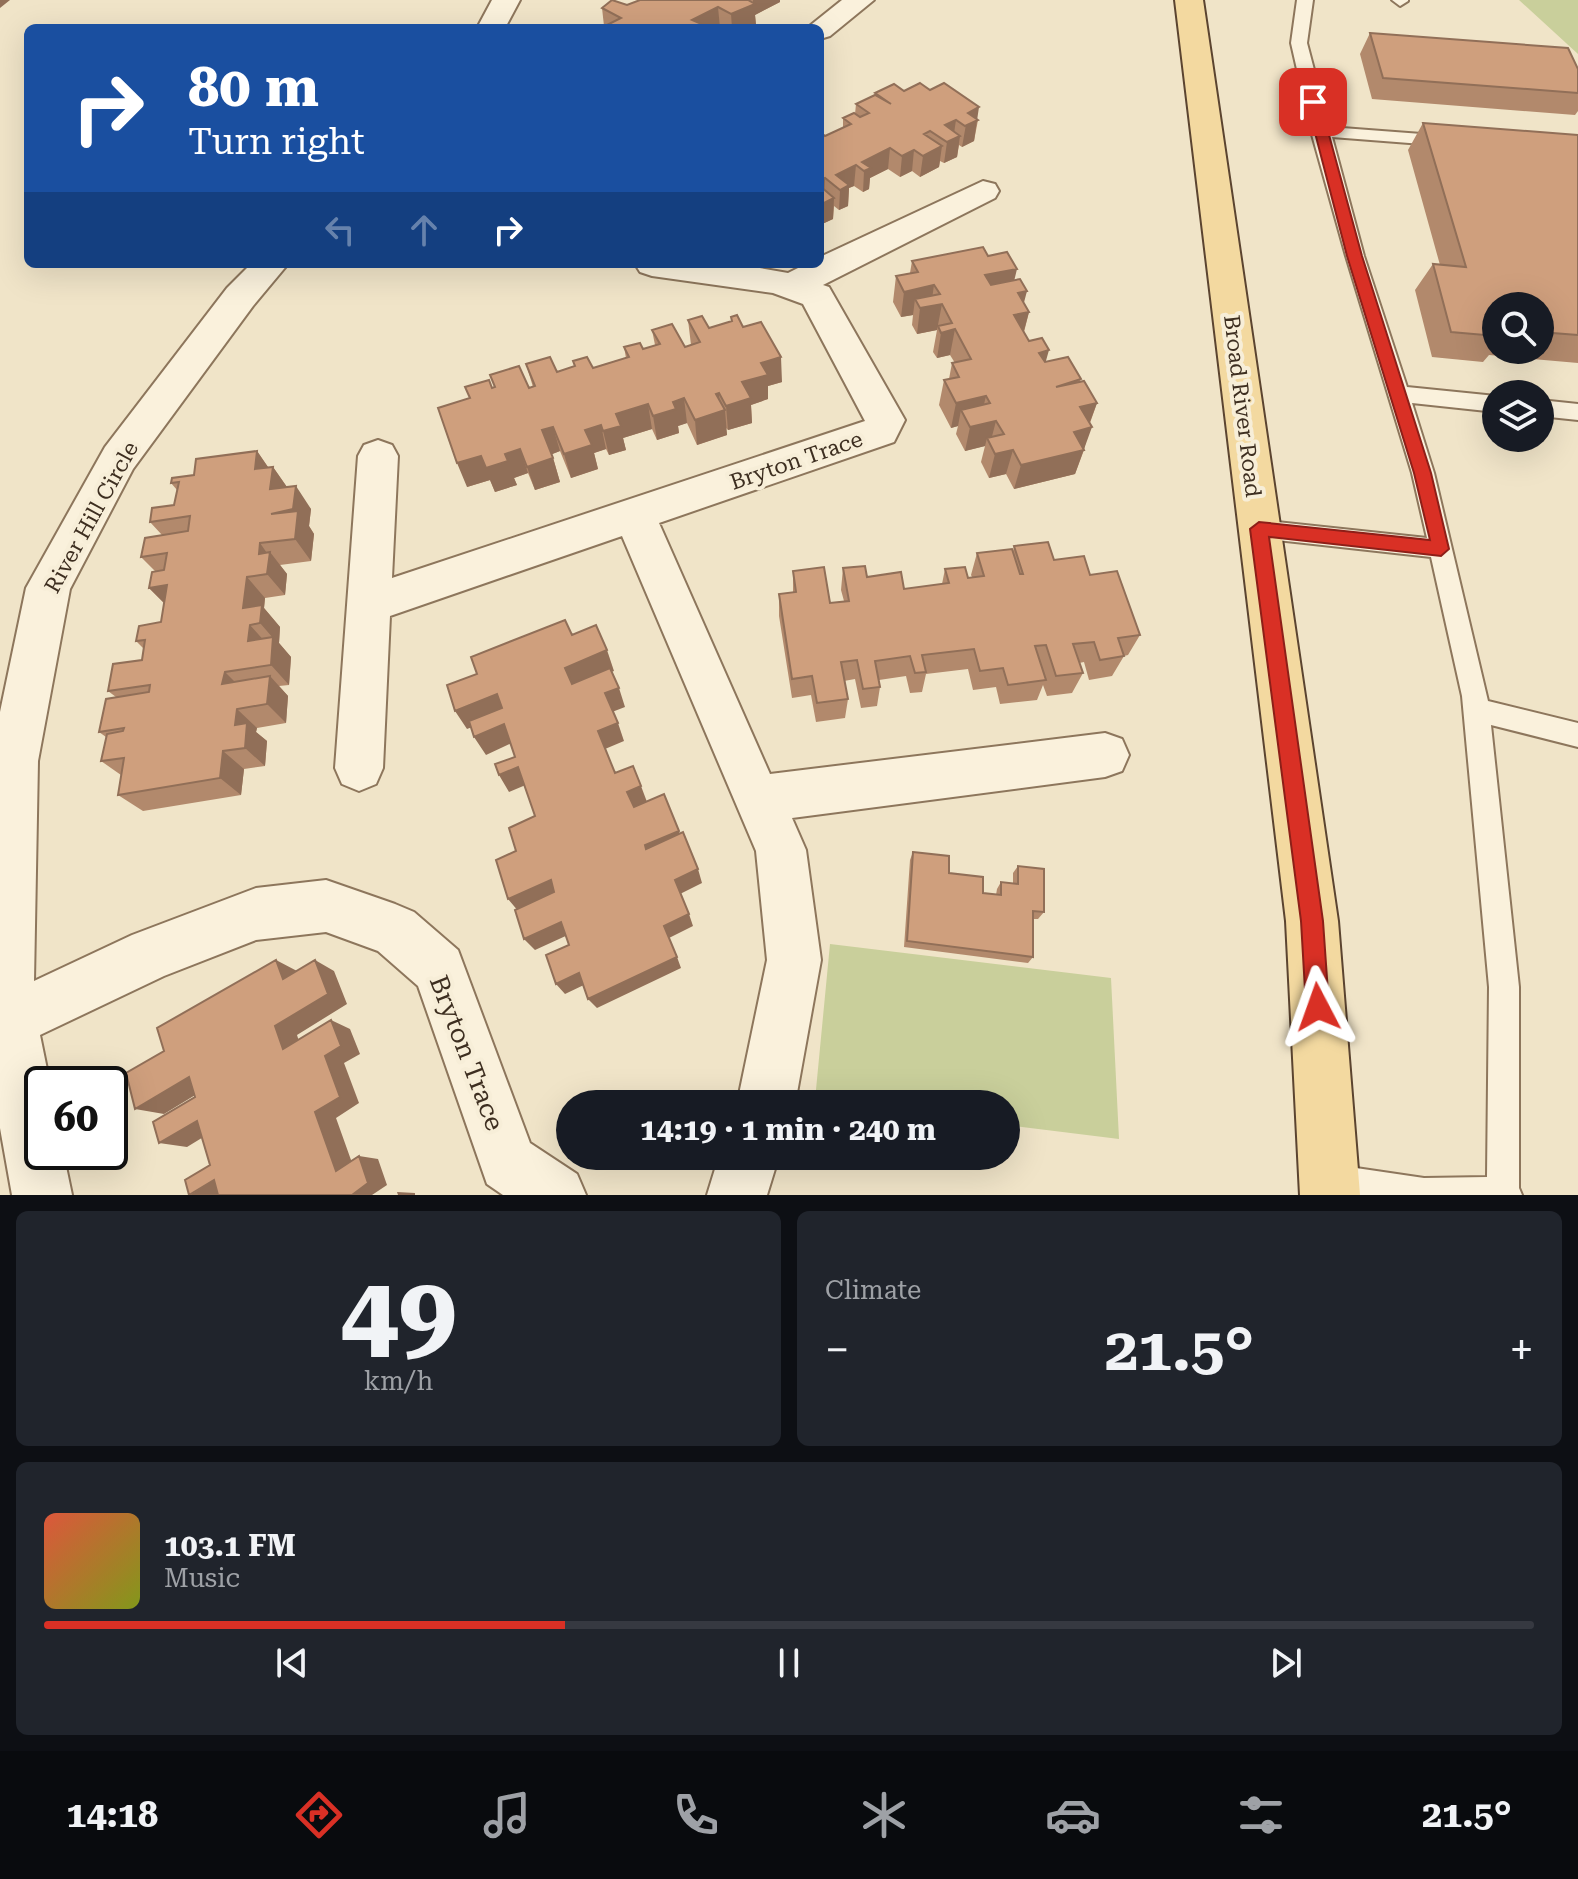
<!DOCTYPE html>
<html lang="en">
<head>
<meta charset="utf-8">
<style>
  :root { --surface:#171b24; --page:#20242c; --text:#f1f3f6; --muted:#9ea1a6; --line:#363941; --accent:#d93025 }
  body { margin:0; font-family:"Roboto Serif",serif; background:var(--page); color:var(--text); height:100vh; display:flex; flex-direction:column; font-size:30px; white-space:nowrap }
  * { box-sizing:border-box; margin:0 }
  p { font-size:26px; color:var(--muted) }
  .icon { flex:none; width:44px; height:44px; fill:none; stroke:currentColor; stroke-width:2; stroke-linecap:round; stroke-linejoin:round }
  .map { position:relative; height:1195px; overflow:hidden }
  .side { display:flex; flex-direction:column; gap:16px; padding:16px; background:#0d0f14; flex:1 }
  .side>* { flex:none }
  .top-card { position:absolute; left:24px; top:24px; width:800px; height:244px; border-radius:12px; box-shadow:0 8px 32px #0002; background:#1a4fa0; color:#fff; overflow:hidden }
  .tools { position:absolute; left:1482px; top:292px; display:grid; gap:16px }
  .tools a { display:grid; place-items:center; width:72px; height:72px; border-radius:50%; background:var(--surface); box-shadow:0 8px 32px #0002; font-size:40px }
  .speed { position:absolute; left:24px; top:1066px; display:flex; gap:16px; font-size:40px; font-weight:700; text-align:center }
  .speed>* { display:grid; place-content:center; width:104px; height:104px; border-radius:50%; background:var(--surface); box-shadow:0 8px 32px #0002; line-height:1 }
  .speed .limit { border:4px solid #111; border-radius:12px; background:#fff; color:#111 }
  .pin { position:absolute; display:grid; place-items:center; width:68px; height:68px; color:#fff; margin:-34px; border-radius:16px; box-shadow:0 4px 12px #0006 }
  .me { position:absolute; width:88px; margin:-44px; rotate:356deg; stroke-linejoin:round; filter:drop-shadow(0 0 6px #0008) }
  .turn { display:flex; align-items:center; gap:28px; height:168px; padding:0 32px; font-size:36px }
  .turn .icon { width:104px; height:104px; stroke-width:2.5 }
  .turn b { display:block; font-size:56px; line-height:68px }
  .lanes { display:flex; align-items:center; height:76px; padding:0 32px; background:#0003; justify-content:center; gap:40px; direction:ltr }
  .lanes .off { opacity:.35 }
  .big { font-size:60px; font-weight:700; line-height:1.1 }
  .side .widget { flex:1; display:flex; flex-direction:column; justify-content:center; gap:12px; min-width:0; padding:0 28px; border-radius:12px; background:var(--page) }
  .side .dial { align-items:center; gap:0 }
  .dial b { font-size:104px; line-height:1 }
  .song { display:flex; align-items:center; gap:24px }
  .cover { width:96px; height:96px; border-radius:12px; background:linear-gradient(135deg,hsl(10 70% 55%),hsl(70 70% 35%)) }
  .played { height:8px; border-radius:4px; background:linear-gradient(90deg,var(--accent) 35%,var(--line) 35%) }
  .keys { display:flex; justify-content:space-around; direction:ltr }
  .heat { display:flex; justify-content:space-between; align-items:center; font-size:44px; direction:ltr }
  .side .tiles { flex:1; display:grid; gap:16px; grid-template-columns:1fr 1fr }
  .widget:last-child { grid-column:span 2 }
  .trip { position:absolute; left:556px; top:1090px; width:464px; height:80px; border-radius:40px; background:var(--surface); box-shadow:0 8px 32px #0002; font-weight:700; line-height:80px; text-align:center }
  .tab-bar { display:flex; height:128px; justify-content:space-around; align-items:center; background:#090b0e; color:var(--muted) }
  .tab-bar .icon { width:56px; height:56px }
  .tab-bar .selected { color:var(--accent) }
  .tab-bar b { font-size:36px; color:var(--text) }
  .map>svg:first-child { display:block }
  .green { fill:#c9cf9b }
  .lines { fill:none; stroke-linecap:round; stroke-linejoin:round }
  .service-casing { stroke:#8d765c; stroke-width:4 }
  .minor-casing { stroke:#8d765c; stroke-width:4 }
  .primary-casing { stroke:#5b4430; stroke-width:4 }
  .service { fill:#faf1dc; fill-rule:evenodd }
  .minor { fill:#faf1dc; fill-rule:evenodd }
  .primary { fill:#f3d9a0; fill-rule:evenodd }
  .wall { fill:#b2896c; fill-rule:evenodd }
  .shaded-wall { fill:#916f58 }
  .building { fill:#cf9f7d; stroke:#916f58; stroke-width:2 }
  .route { fill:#d93025; stroke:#8d1f18; stroke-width:2 }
  .labels { text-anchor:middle; stroke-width:8; stroke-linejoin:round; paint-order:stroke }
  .street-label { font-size:22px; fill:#3d2e20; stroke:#f7eed8 }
  .near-street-label { font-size:26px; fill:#3d2e20; stroke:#f7eed8 }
</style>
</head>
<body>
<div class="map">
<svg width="1578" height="1195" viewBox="0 0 1578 1195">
  <rect width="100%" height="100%" fill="#f0e4c8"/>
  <path class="green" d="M1519 0H1578V54Z
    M830 944 1111 978 1119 1139 1006 1125V1104H845L815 1100Z"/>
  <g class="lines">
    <g class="service-casing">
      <path id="service" d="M1297 0H1313L1307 43 1329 127 1448 136 1457 141 1448 146 1332 137 1364 256 1407 387 1496 396V412L1412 403 1434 473 1488 701 1578 723V747L1491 725 1519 987V1188L1522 1195H1326L1317 1192 1313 1180 1317 1168 1329 1164 1424 1178 1487 1177 1489 987 1462 696 1431 557 1259 538 1251 536 1248 529 1251 522 1259 520 1427 538 1412 473 1346 256 1311 131 1291 43Z
        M1392 0H1408V1L1400 6Z
        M1540 400 1578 404V420L1540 416Z"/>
    </g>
    <g class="minor-casing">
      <path id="minor" d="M492 0H520L505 28H477Z
        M842 0H874L830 36 820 39V28H807Z
        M983 181 995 184 999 191 995 198 823 285 829 287 905 420 894 442 659 523 770 774 1105 733 1122 739 1129 755 1122 771 1105 777 792 818 806 850 821 960 795 1104H737L767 960 756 851 622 536 390 616 383 768 376 784 359 791 342 784 335 768 358 456 364 445 378 440 392 445 398 456 392 578 865 421 803 304 773 293 652 276 640 272 635 264H736L788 273 806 264H820V257Z
        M251 264H288L253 306 133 469 70 589 38 761 34 981 132 935 256 888 326 880 395 904 414 912 458 950 530 1143 577 1174 586 1195H503L487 1184 418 986 378 951 326 932 256 940 164 976 40 1035 50 1084H42V1152H63L72 1195H12L0 1128V712L26 588 105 447 227 288Z
        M719 1156H779L767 1195H707Z"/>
    </g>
    <g class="primary-casing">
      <path id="primary" d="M1175 0H1203L1338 921 1360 1195H1300L1286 921Z"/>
    </g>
    <use href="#service" class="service"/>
    <use href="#minor" class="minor"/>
    <use href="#primary" class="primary"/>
  </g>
  <path class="wall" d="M640 0H780V2L755 15 756 25 748 28H601L604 26 602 8 627 5Z
    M1370 33 1578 69V111L1575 115 1372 99 1360 54Z
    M904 91 978 120 974 141 962 147 959 145 957 157 944 163 940 161 939 167 920 177 912 171 900 177 888 169 870 178 869 189 863 192 854 186 849 188 848 206 839 210 834 206 833 219 820 225V132L825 136 843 128V118L855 114 856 104 875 95V93Z
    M1423 123 1578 135V363L1489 355 1483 362 1432 357 1415 290 1433 264 1440 265 1408 150ZM1496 306H1540V350H1496Z
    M988 256 1014 281 1024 304 1029 312 1024 332 1029 341 1046 362 1081 379 1080 381 1097 403 1090 423 1084 450 1075 474 1014 489 1006 474 989 478 981 462 985 446 965 451 956 434 958 426 951 428 939 405 944 380 949 379 952 363H955L950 355 937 358 933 352 937 330 917 334 912 325 913 315 901 317 893 302 896 276 910 273 912 261Z
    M731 317 743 327 782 382 768 386V399L751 405 752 423 728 430 726 428 727 435 697 445 687 423 678 426 679 433 657 440 652 429 623 438 626 450 609 455 606 449 594 453 598 469 571 478 560 451 552 454 560 482 535 490 528 473 514 478 517 485 495 492 490 480 467 487 470 398 533 387 526 364 557 372 574 366 573 361 593 368 626 358 624 347 643 349 655 345 652 330 685 347 691 345 688 320 709 328 731 321Z
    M257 451 268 467H273L287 487 311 509 309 526 314 534 311 561 280 565 287 574 285 595 265 598 264 608 280 627 279 643 291 657 289 685 279 686 288 696 286 723 257 728 256 732 267 741 265 766 244 769 241 795 143 811 118 795 121 775 101 761 106 737 99 732 116 697 108 691 142 660 144 649 136 641 161 622 164 603 149 588 155 571 141 557 162 535 150 522 174 505 177 490 171 483Z
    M1014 546 1054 560 1090 575 1140 635 1128 655 1124 656 1112 676 1089 680 1084 662 1079 663 1083 673 1072 693 1047 696 1043 685 1037 700 1000 704 996 687 973 690 968 669 926 674 922 692 910 693 906 676 879 680 880 687 877 706 861 708 855 679 844 681 848 699 845 718 816 722 811 695 792 698 779 616V594L793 593V571L830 603 844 601 841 590 843 568 904 589 942 584 945 569 968 578 972 577 971 575 977 553 1013 551Z
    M913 852 983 893 996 895 997 889 1001 882 1013 884V873L1018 866 1044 912 1038 919H1033V957L1028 963 904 947 910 860Z"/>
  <path class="shaded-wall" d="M0 0H10L0 8Z
    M753 0H780V2L755 15 756 25 748 28H732L731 14 753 5Z
    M718 7 720 28H693L692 20Z
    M979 107 974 141 962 147 968 113Z
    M956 120 953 140 960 136 957 157 944 163 947 142 945 125Z
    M942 146 939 167 920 177 923 156Z
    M890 148 888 169 870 178 869 189 863 192 864 171 862 162Z
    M914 150 912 171 900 177 902 156Z
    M856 165 854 186 849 188 848 206 839 210 840 190 836 175Z
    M825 178 824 199 820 201V180Z
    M834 198 833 219 820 225V205Z
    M1017 269 1011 294 979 301 985 275Z
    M934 285 931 306 942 304 937 330 917 334 920 308 915 299 913 315 901 317 904 292Z
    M1027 291 1021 314 1029 312 1022 338 1007 341 1018 293Z
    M955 329 950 355 937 358 941 333Z
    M1049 350 1042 375 1039 353Z
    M781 357 782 382 768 386V399L751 405 752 423 728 430 726 406 742 382 761 363Z
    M719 393 720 412 725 410 727 435 697 445 695 420 716 394Z
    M986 396 980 421 961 410 958 426 951 428 956 403Z
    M684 398 687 423 678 426 679 433 657 440 653 416 673 402Z
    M1097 403 1088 427 1080 407Z
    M648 404 652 429 623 438 626 450 609 455 603 431 616 414Z
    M996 421 990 444 987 438 985 446 965 451 970 427Z
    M601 425 606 449 594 453 598 469 571 478 564 454 585 430Z
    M553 427 560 451 550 455 542 430Z
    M1092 427 1075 474 1014 489 1021 465 1074 432Z
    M520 449 528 473 514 478 517 485 495 492 490 480 467 487 457 463 481 456 505 454Z
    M1013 450 1006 474 989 478 995 454Z
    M257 451 272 473 273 467 289 490 296 486 311 509 309 526 314 534 311 561 295 539 255 469Z
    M553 458 560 482 535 490 527 467Z
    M260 543 269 556 270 552 287 574 285 595 267 574 259 554Z
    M247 577 265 598 264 608 280 627 279 643 291 657 289 685 271 665 273 638 260 623 243 608Z
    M167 585 170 609 149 588Z
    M250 625 268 645 248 641Z
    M607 650 614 671 573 687 565 668Z
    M225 672 244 691 222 684Z
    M270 676 288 696 286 723 267 704Z
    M619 688 625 707 612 712 605 693Z
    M497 694 508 713 467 729 455 711Z
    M237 709 257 728 256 732 267 741 265 766 245 748 235 725Z
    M618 723 624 741 605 749 598 731Z
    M504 724 514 742 486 755 474 737Z
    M223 751 244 769 241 795 220 778Z
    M518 767 528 784 509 792 499 775Z
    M641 786 647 802 633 808 627 792Z
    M679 831 683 846 650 860 645 845Z
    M698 869 702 883 680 894 675 880Z
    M551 880 560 894 519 912 508 899Z
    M689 914 693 926 669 938 664 926Z
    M561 922 570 934 535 950 524 939Z
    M677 957 681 968 597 1008 588 999Z
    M276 960 297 971 283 979Z
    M315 960 334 971 347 1004 297 1035 304 1057 283 1049 275 1026Z
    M579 973 588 983 565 994 556 984Z
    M331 1020 350 1029 360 1054 344 1063 359 1103 336 1118 356 1174 336 1171 315 1112Z
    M189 1077 215 1083 164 1114 135 1109Z
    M197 1121 223 1125 187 1147 159 1143Z
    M359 1156 378 1159 387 1185 372 1195H352Z
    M214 1180 219 1195H190Z
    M397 1192 415 1193V1195H398Z"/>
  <path class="building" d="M612 0 627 5 640 0H748L755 4 731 14 718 7 692 20 704 25 698 28H682L680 26 677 28H601L621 18 602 8Z
    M1370 33 1568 48 1578 69V93L1383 78Z
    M920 83 930 90 944 83 979 107 968 113 978 120 965 126 956 120 945 125 960 136 947 142 930 131 924 134 942 146 923 156 914 150 902 156 890 148 862 162 871 168 864 171 856 165 836 175 849 185 840 190 825 178 820 180V132L825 136 851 124 843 118 854 113 860 117 869 113 856 104 875 95 891 104 875 93 894 84 904 91Z
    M1423 123 1578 135V335L1540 332V306H1496V336L1451 332 1433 264 1466 267Z
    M820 186 834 198 820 205Z
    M983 247 988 256 1007 252 1017 269 985 275 991 285 1020 279 1027 291 1018 293 1029 312 1014 315 1029 341 1042 338 1049 350 1039 353 1045 362 1068 357 1081 379 1056 387 1084 381 1097 403 1080 407 1092 427 1074 432 1084 450 1021 465 1013 450 995 454 987 438 1004 434 996 421 970 427 961 410 990 403 986 396 956 403 944 380 959 377 952 363 971 359 955 329 941 333 938 326 952 323 942 304 920 308 915 299 940 294 934 285 904 292 896 276 918 272 912 261Z
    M737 315 743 327 761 322 781 357 761 363 768 375 742 382 751 398 726 406 719 393 716 394 725 410 695 420 684 398 673 402 676 409 653 416 648 404 616 414 621 426 603 431 601 425 585 430 592 445 564 454 553 427 542 430 553 458 527 467 520 449 505 454 508 461 486 468 481 456 457 463 438 408 470 398 465 387 489 380 492 388 495 387 490 375 519 366 529 388 535 386 526 364 550 357 557 372 575 366 573 361 587 357 593 368 629 357 624 347 640 343 643 349 660 344 652 330 672 324 685 347 700 342 688 320 702 316 709 328 732 321 731 317Z
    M257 451 255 469 273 467 270 489 296 486 293 509 271 514 298 511 295 539 260 543 259 554 270 552 267 574 247 577 243 608 262 605 260 623 250 625 248 641 273 637 271 665 225 672 222 684 270 676 267 704 237 709 235 725 247 723 245 748 223 751 220 778 118 795 124 758 101 761 107 734 123 731 124 728 99 732 106 699 149 692 150 685 108 691 113 664 142 660 145 640 136 641 139 626 161 622 167 585 149 588 152 572 164 570 167 553 141 557 145 538 188 531 190 516 150 522 152 508 174 505 179 482 171 483 172 478 194 475 196 459Z
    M1048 542 1054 560 1084 556 1090 575 1117 571 1140 635 1118 638 1124 656 1100 660 1094 642 1073 644 1083 673 1056 676 1046 645 1035 646 1046 680 1008 685 1003 668 980 671 974 649 922 655 926 672 915 673 910 656 875 661 880 687 863 689 857 660 841 662 848 699 817 703 812 676 792 679 779 594 796 592 793 571 824 567 830 603 849 601 843 568 865 566 867 577 901 572 904 589 949 583 945 569 965 567 968 578 984 576 977 553 1012 549 1020 574H1023L1014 546Z
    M565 620 572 635 596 625 607 650 565 668 572 684 610 668 619 688 605 693 618 723 598 731 615 773 633 766 641 786 627 792 634 807 664 794 679 831 645 845 646 849 683 832 698 869 675 880 689 914 664 926 677 957 588 999 579 973 556 984 546 955 569 945 561 922 524 939 515 910 554 892 551 880 508 899 496 860 516 851 509 828 535 816 518 767 499 775 495 764 515 757 504 724 474 737 469 721 502 708 497 694 455 711 447 685 477 674 471 657Z
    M913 852 949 856V873L983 877V893L1001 895V882L1018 884V866L1044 869V912L1033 911V957L907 941Z
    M276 960 283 979 315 960 328 994 275 1026 283 1049 331 1020 341 1046 325 1056 340 1097 315 1112 336 1171 359 1156 368 1183 352 1195H218L214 1180 189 1195 185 1180 210 1165 197 1121 159 1143 153 1122 195 1097 189 1077 135 1109 126 1073 164 1051 157 1028Z"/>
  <path class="route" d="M1313 98 1320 102 1362 256 1431 473 1449 549 1441 556 1269 537 1323 921 1329 1007 1326 1015 1318 1019 1310 1015 1306 1007 1301 921 1250 529 1259 522 1430 540 1414 473 1347 256 1307 102Z"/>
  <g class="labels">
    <g class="street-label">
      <text transform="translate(1243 406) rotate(83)" y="8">Broad River Road</text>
      <text transform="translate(796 460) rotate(-19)" y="8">Bryton Trace</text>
      <text transform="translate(91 517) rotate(-61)" y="8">River Hill Circle</text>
    </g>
    <g class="near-street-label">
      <text transform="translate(467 1053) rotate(69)" y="9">Bryton Trace</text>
    </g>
  </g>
</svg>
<div class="tools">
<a><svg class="icon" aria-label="search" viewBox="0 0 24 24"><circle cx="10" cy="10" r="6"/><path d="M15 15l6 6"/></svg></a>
<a><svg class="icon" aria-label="layers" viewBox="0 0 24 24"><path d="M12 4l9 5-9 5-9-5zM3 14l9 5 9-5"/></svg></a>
</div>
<div class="speed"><div class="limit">60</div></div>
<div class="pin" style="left:1313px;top:102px;background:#d93025"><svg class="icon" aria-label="arrive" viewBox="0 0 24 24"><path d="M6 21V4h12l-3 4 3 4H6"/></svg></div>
<svg class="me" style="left:1318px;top:1007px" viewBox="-20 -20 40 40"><path d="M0-17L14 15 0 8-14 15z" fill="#d93025" stroke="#fff" stroke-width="4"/></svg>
<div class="trip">14:19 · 1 min · 240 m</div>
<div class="top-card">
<div class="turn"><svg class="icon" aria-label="right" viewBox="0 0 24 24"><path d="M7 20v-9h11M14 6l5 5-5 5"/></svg><div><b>80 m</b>Turn right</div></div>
<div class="lanes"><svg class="icon off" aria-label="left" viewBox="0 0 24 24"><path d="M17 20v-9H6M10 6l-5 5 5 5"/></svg><svg class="icon off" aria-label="ahead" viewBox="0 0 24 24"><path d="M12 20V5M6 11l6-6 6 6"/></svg><svg class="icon" aria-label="right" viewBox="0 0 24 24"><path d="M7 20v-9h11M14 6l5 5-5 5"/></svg></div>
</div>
</div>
<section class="side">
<div class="tiles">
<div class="widget dial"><b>49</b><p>km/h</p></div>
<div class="widget"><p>Climate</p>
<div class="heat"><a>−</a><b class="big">21.5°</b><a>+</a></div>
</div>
<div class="widget">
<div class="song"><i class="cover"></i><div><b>103.1 FM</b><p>Music</p></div></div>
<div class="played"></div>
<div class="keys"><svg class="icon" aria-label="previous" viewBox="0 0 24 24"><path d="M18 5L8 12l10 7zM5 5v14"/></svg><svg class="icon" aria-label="pause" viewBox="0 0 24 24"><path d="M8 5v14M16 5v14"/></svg><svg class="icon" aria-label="next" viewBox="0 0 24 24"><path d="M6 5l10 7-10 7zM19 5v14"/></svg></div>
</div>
</div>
</section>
<nav class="tab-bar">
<b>14:18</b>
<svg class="icon selected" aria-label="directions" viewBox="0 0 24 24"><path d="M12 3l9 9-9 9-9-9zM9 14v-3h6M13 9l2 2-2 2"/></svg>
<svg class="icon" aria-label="music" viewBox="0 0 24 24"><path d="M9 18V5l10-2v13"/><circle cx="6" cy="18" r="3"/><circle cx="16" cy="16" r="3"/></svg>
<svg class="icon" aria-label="phone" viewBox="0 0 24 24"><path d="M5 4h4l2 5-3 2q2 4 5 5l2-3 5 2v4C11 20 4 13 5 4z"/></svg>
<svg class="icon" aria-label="climate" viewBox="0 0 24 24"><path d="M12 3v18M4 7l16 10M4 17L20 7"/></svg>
<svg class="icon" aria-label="car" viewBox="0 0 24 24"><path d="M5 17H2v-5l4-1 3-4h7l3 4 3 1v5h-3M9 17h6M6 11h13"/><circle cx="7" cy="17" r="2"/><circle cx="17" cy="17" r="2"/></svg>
<svg class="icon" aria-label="filters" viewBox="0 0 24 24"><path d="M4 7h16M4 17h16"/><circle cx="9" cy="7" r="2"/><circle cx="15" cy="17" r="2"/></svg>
<b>21.5°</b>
</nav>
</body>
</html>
